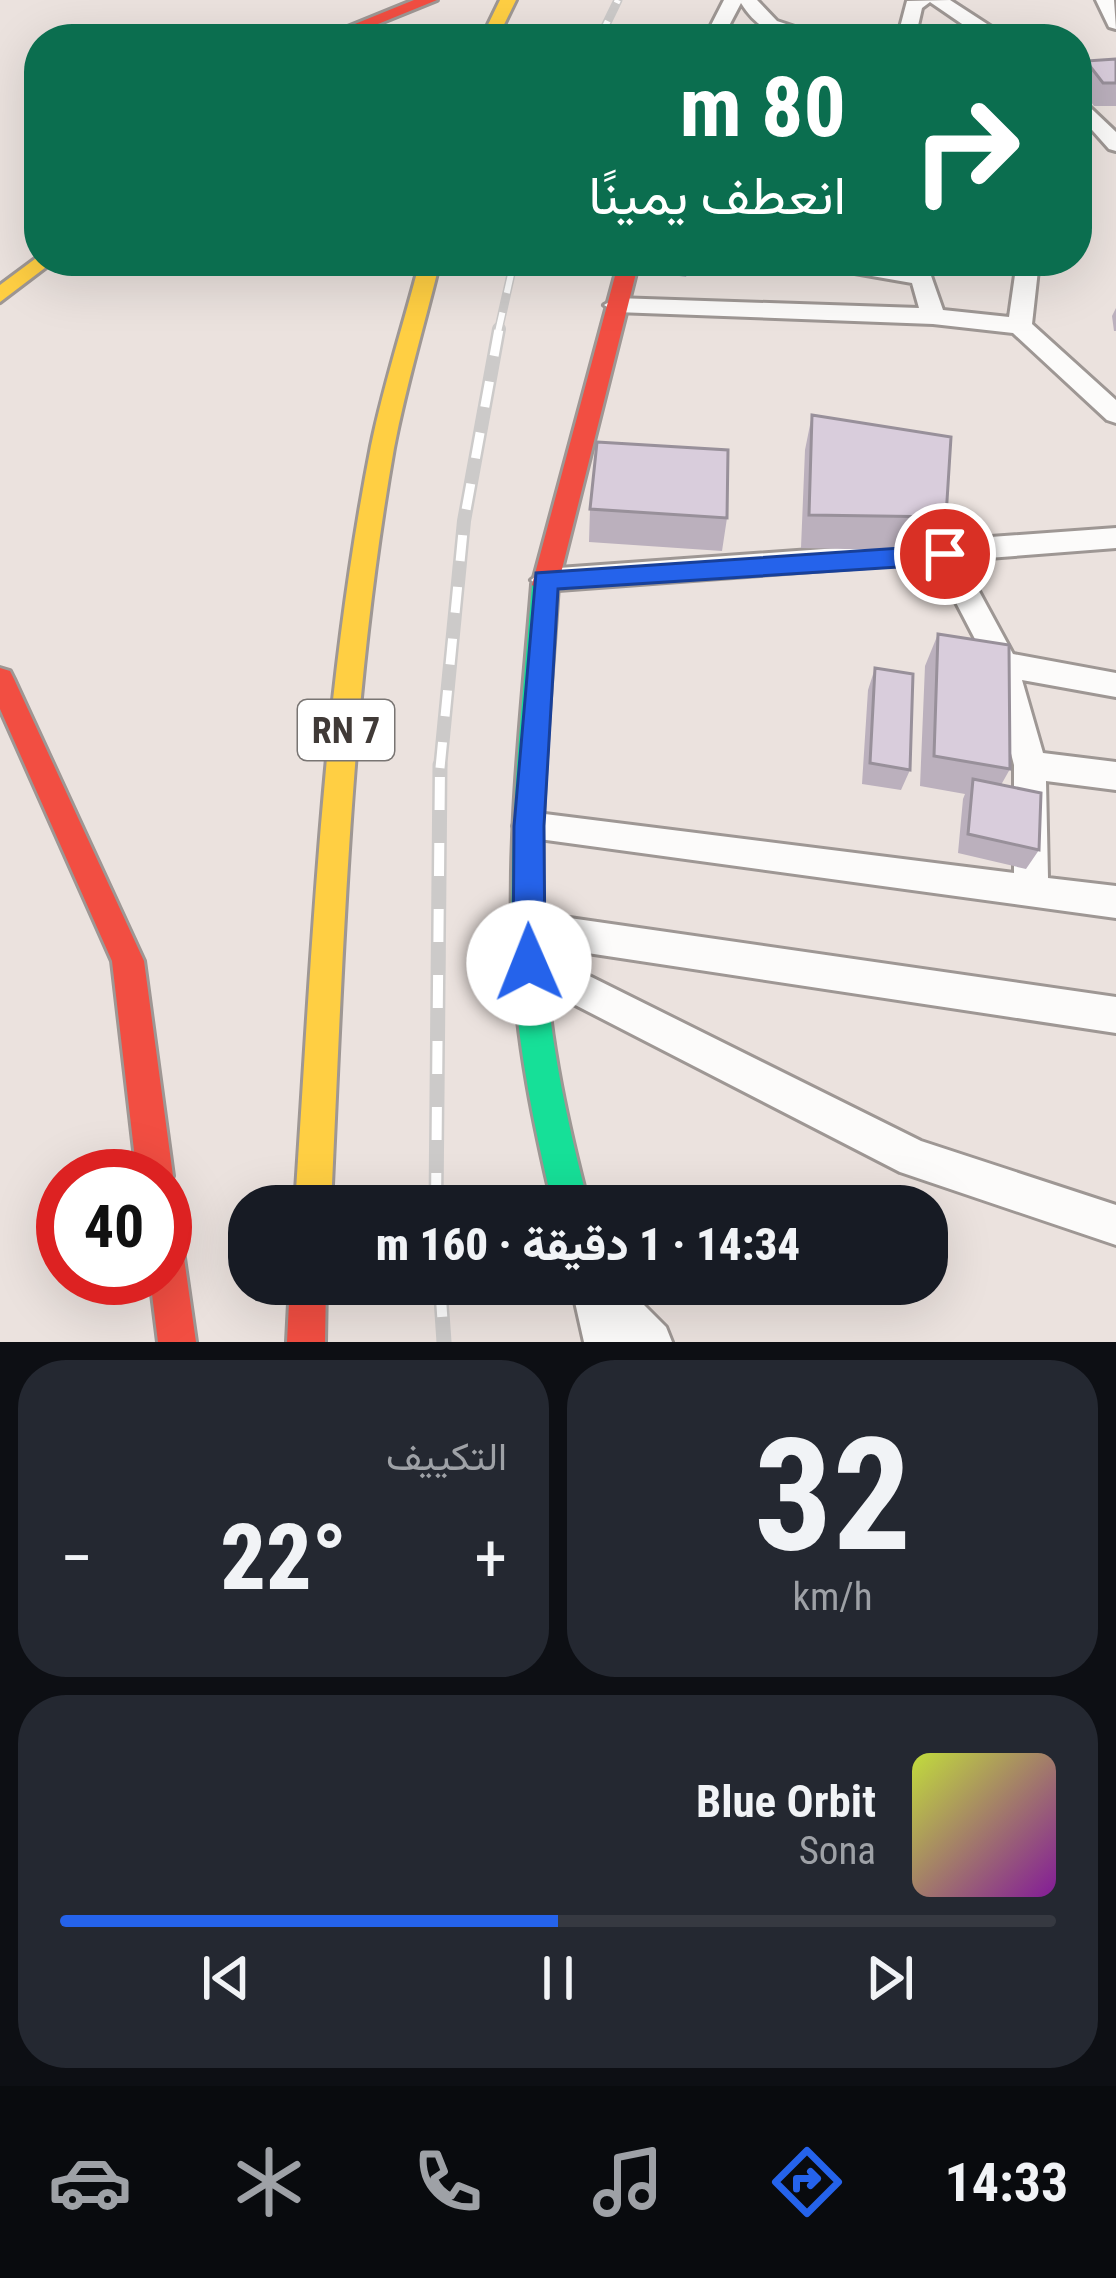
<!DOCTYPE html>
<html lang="ar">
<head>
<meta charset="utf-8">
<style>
  :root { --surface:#171b24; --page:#242831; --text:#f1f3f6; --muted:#9ea1a6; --line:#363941; --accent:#2563eb }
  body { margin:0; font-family:"Roboto Condensed",Vazirmatn,sans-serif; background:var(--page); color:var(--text); direction:rtl; height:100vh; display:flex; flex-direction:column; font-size:45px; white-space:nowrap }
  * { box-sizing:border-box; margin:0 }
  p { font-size:39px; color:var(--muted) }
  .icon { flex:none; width:66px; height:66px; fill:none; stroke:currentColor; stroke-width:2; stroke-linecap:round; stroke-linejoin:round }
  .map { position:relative; height:1342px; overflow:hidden; direction:ltr }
  .sheet { display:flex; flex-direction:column; gap:18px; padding:18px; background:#0d0f14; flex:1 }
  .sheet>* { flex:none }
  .top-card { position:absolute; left:24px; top:24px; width:1068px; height:252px; border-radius:48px; box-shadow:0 12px 48px #0002; direction:rtl; background:#0b6e4f; color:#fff; overflow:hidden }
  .speed { position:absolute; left:36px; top:1149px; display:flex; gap:24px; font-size:60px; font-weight:700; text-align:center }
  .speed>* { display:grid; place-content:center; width:156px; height:156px; border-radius:50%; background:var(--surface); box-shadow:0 12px 48px #0002; line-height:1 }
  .speed .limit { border:18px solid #d22; background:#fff; color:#111 }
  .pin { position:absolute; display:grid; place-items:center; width:102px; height:102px; color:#fff; margin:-51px; border:6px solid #fff; border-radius:50%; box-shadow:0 3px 12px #0007 }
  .me { position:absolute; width:132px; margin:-66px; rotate:359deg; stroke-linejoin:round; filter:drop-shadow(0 0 9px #0008) }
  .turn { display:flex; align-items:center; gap:42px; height:252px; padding:0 48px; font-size:54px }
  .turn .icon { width:156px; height:156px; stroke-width:2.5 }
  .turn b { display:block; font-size:84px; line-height:102px }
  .big { font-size:90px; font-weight:800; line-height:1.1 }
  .sheet .widget { flex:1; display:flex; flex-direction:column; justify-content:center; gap:18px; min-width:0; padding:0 42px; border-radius:48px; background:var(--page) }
  .sheet .dial { align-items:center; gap:0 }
  .dial b { font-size:156px; line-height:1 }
  .song { display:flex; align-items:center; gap:36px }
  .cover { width:144px; height:144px; border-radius:18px; background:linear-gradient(135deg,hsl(70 70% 55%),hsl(290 70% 35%)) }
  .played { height:12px; border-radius:6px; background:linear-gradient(90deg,var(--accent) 50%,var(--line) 50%) }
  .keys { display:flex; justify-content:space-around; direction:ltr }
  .heat { display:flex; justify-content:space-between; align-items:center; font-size:66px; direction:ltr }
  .sheet .tiles { flex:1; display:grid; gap:18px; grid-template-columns:1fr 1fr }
  .widget:last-child { grid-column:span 2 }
  .trip { position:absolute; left:228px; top:1185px; width:720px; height:120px; border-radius:48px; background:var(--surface); box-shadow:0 12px 48px #0002; font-weight:800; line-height:120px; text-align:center; direction:rtl }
  .menu { display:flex; height:192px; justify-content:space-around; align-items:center; background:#090b0e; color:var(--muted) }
  .menu .icon { width:84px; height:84px }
  .menu .active { color:var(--accent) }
  .menu b { font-size:54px; color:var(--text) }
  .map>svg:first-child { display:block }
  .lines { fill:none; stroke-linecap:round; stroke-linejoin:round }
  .street-casing { stroke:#9e9794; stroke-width:6 }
  .fast-casing { stroke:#9e9794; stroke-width:6 }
  .slow-casing { stroke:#9e9794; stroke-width:6 }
  .jam-casing { stroke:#9e9794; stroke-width:6 }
  .street { fill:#fcfbfa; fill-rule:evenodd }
  .fast { fill:#16e098; fill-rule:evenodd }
  .slow { fill:#ffcf43; fill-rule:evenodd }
  .jam { fill:#f24e42; fill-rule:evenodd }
  .rail-far2-casing { stroke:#cccac9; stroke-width:9 }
  .rail-far1-casing { stroke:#cccac9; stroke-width:14 }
  .rail-casing { stroke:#cccac9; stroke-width:15 }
  .rail-far2 { stroke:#fff; stroke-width:6; stroke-dasharray:20; stroke-linecap:butt }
  .rail-far1 { stroke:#fff; stroke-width:9; stroke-dasharray:26; stroke-linecap:butt }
  .rail { stroke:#fff; stroke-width:10; stroke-dasharray:33; stroke-linecap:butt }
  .wall { fill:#bbb0bd }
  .building { fill:#d9cddc; stroke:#98909a; stroke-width:3 }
  .route { fill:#2563eb; stroke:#184099; stroke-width:3 }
  .labels { text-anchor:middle; stroke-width:9; stroke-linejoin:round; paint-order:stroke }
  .shield { fill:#fff; stroke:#797573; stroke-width:3 }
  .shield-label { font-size:36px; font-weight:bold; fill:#403a37 }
</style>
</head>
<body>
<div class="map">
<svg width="1116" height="1342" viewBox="0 0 1116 1342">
  <rect width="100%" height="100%" fill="#ebe2de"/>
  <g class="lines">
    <g class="street-casing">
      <path id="street" d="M724 0H757L777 21 831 39C792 39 763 39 741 3L722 39H704Z
        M950 0 1004 35 1006 39H984L930 2 922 8 915 39H897L907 1Z
        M1096 0H1114L1116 29 1109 27Z
        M1077 95 1116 132V151L1109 149 1077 113Z
        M815 261H866L930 273 943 310 1009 317 1017 261H1039L1032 324 1116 400V423L1107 420 1013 333 933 324 616 312 604 305 616 298 919 308 912 283 826 268Z
        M1116 528V548L962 560 1013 654 1116 673V697L1022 680 1043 753 1116 762V790L1046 781 1048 878 1116 886V918L517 836 513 826 517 816 529 812 1014 873V765L988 664 935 562 545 591 531 580 545 569Z
        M528 912 1116 997V1033L528 944 516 939 511 928 516 917Z
        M529 946 921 1141 1116 1205V1245L900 1172 517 975 511 963 517 951Z
        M571 1284H623L666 1327 672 1342H584Z"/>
    </g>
    <g class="fast-casing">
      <path id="fast" d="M545 575 558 585C550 710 536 836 545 962 550 1044 568 1126 589 1206H553C534 1126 517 1044 513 961 507 836 522 710 532 585Z"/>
    </g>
    <g class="slow-casing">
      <path id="slow" d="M500 0H516L497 39H481Z
        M39 256V261H54L0 302V285Z
        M420 261H440C425 323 406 385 394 448 350 698 343 953 331 1206H295C312 952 322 696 371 446 384 383 404 323 420 261Z"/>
    </g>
    <g class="jam-casing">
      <path id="jam" d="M414 0H437L341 39H318Z
        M619 261H639L558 585 545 595 532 585Z
        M0 668 10 671 14 679 144 961 173 1176 165 1189V1176H137L112 961 0 709Z
        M165 1233 178 1238 183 1251 196 1342H158L150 1278H165Z
        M290 1284H326L325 1342H287Z"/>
    </g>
    <use href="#street" class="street"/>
    <use href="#fast" class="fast"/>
    <use href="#slow" class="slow"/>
    <use href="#jam" class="jam"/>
    <g class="rail-far2-casing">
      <path id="rail-far2" d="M599 39 618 0
        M498 332 514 261"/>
    </g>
    <g class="rail-far1-casing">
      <path id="rail-far1" d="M440 768 464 521 499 329"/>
    </g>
    <g class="rail-casing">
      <path id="rail" d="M436 1206 440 765
        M440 1284 444 1342"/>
    </g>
    <use href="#rail-far2" class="rail-far2"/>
    <use href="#rail-far1" class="rail-far1"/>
    <use href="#rail" class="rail"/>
  </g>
  <path class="wall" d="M1116 59V106H1094L1078 84 1086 61Z
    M646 261H692L686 277 645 271Z
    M1116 308V331H1114L1112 316Z
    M812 415 946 517 933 551 801 548 805 450Z
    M590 509 727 518 722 551 589 542Z
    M938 634 1010 769 1001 785 1039 850 1026 869 958 853 963 799 965 794 920 786 925 666Z
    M875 668 910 770 901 790 862 784 868 690Z"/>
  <path class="building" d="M1116 59V83H1103L1086 61Z
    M812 415 951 437 946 517 809 515Z
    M597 442 728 450 727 518 590 509Z
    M938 634 1009 645 1010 769 934 756Z
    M875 668 913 674 910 770 870 763Z
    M973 779 1041 793 1039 850 968 834Z"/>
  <path class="route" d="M945 545 957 554 945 564 558 589 544 826 545 963 540 973 529 978 518 973 513 963 514 826 536 573Z"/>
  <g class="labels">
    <rect class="shield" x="298" y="700" width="96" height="60" rx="9"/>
    <g class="shield-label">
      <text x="346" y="743">RN 7</text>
    </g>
  </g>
</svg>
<div class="speed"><div class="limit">40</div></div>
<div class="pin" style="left:945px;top:554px;background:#d93025"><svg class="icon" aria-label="arrive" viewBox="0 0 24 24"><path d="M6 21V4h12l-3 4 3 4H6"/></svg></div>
<svg class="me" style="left:529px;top:963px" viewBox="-20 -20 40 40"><circle r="19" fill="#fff"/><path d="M0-13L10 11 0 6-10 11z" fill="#2563eb"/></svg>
<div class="trip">14:34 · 1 دقيقة · 160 m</div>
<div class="top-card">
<div class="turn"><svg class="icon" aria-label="right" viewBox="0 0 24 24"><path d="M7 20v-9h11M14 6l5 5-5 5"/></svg><div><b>80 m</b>انعطف يمينًا</div></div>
</div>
</div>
<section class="sheet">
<div class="tiles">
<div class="widget dial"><b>32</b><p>km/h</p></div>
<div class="widget"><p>التكييف</p>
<div class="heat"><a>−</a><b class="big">22°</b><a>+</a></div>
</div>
<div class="widget">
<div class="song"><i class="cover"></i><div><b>Blue Orbit</b><p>Sona</p></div></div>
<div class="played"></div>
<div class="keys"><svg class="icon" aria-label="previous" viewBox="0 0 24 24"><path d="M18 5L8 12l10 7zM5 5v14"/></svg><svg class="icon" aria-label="pause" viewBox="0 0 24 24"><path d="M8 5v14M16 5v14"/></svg><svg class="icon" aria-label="next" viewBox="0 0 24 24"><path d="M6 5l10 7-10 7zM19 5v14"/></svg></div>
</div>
</div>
</section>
<nav class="menu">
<b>14:33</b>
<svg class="icon active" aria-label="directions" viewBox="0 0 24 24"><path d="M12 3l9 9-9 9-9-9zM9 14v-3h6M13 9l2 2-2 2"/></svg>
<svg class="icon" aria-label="music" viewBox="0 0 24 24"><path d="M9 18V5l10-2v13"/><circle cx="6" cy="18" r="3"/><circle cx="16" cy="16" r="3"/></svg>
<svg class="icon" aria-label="phone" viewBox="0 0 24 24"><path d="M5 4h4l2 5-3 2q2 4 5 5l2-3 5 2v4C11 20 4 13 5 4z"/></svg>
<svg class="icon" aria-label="climate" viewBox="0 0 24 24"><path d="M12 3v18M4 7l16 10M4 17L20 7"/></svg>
<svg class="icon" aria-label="car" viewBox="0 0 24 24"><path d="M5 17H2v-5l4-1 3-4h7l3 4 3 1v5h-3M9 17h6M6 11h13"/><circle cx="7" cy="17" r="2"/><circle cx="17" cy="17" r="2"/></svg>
</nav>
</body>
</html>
